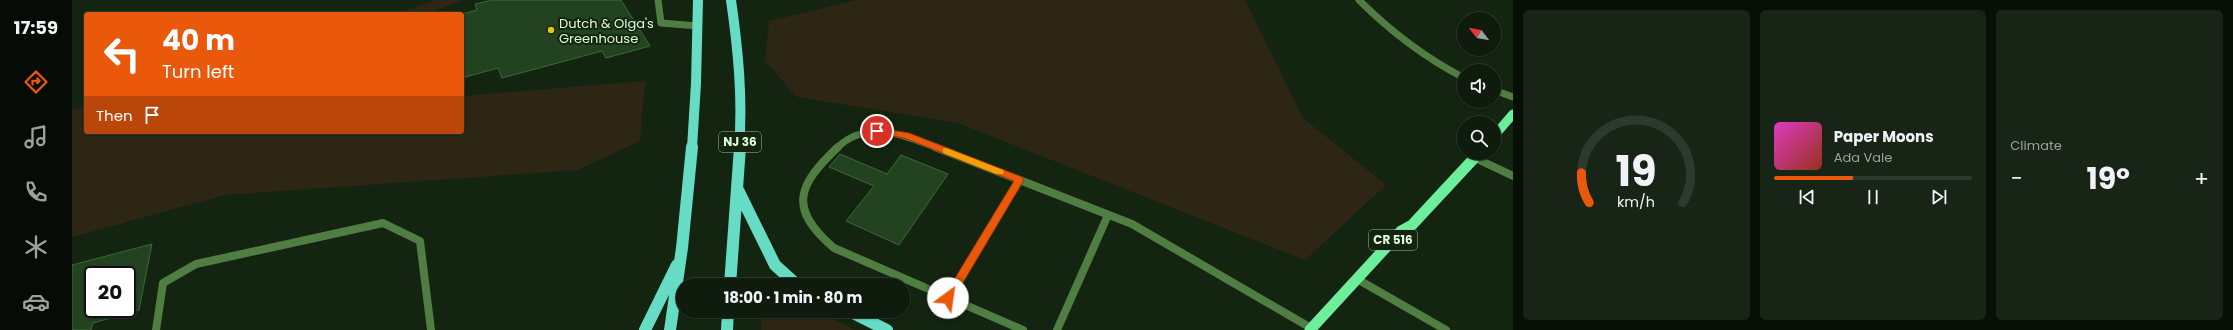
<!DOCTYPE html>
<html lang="en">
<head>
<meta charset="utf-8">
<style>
  :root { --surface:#0e1b0d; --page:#172416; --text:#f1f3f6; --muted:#9ba19d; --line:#2e392e; --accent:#ea580c }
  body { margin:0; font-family:Poppins,sans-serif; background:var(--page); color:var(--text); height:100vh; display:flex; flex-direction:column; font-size:15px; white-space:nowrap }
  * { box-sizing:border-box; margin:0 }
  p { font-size:13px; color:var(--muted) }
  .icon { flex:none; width:22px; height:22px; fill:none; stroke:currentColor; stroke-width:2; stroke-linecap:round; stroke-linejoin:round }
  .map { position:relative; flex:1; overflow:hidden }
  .sheet { display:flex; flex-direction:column; gap:10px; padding:10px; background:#080f07; width:720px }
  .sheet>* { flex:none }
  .hud { position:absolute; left:12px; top:12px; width:380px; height:122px; border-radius:4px; box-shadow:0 1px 3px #0004,0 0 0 1px var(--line); background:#ea580c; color:#fff; overflow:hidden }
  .needle { width:26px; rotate:301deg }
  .controls { position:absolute; left:1385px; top:12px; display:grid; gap:8px }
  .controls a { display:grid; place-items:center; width:44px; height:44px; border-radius:50%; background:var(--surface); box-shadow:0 1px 3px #0004,0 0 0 1px var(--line); font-size:20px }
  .speed { position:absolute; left:12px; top:266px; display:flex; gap:8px; font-size:20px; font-weight:700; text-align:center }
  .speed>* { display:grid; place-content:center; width:52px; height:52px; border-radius:50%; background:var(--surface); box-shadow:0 1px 3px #0004,0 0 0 1px var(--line); line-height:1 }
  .speed .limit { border:2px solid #111; border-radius:6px; background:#fff; color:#111 }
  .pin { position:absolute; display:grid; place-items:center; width:34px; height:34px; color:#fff; margin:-17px; border:2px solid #fff; border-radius:50%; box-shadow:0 1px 4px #0007 }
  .me { position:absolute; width:44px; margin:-22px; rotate:31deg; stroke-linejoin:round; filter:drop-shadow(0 0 3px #0008) }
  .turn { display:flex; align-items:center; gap:14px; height:84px; padding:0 12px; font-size:18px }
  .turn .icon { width:52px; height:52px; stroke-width:2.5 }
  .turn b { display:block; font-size:28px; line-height:34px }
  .then { display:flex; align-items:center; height:38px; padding:0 12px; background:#0003; gap:8px; font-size:15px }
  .big { font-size:30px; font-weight:700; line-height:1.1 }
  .sheet .tile { flex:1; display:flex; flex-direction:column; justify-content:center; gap:6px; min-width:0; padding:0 14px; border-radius:6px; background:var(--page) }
  .sheet .dial { align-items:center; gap:0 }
  .dial svg { height:104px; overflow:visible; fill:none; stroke:var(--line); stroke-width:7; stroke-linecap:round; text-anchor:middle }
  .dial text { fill:var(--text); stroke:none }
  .song { display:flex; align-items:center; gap:12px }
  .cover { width:48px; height:48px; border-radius:6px; background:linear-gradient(135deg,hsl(310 70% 55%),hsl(10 70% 35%)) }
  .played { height:4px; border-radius:2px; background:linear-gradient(90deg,var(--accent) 40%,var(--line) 40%) }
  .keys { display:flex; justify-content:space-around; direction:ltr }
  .heat { display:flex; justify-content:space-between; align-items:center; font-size:22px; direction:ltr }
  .sheet .tiles { flex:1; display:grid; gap:10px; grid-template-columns:repeat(3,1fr) }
  .trip { position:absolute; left:604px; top:278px; width:234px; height:40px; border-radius:20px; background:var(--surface); box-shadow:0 1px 3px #0004,0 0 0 1px var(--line); font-weight:700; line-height:40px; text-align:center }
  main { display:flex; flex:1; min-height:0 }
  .dock { display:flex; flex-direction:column; width:72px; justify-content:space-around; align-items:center; background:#060b05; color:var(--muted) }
  .dock .icon { width:28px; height:28px }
  .dock .selected { color:var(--accent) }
  .dock b { font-size:18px; color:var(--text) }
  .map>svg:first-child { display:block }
  .green { fill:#2d2615 }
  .building { fill:#224220; stroke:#386c34; fill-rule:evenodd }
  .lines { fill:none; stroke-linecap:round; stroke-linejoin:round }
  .service-far1 { stroke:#507d42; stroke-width:7 }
  .service { stroke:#507d42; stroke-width:8 }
  .minor-far1 { stroke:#507d42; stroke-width:7 }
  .minor { stroke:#507d42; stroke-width:8 }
  .primary-far1 { stroke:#6cee9a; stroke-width:9 }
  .primary { stroke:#6cee9a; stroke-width:11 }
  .trunk-far1 { stroke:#66dcc4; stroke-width:10 }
  .trunk { stroke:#66dcc4; stroke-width:12 }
  .route { fill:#ea580c; stroke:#983908 }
  .slow { fill:#f59e0b }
  .poi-dot { fill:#e4c21a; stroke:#132411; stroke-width:1.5 }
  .labels { text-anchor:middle; stroke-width:4; stroke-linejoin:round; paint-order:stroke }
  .shield { fill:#132411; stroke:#a1ba9c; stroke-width:1 }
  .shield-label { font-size:12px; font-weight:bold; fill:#defbd8 }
  .poi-label { font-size:13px; fill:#defbd8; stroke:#132411; text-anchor:start }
</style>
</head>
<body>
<main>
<nav class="dock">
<b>17:59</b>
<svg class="icon selected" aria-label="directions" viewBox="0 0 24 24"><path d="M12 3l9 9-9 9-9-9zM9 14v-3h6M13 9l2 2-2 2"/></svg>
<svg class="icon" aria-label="music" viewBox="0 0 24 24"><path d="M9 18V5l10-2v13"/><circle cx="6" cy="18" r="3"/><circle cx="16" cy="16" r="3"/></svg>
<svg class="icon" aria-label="phone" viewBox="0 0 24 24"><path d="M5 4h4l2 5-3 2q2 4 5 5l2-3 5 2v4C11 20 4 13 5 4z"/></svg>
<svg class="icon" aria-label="climate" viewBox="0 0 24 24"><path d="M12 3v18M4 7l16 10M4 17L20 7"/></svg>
<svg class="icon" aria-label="car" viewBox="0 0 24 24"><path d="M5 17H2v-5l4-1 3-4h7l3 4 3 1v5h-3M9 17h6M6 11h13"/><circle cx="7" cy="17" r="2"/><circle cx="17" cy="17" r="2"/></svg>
</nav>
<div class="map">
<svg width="1441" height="330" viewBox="0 0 1441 330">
  <rect width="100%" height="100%" fill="#132411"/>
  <path class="green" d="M363 0H391L355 14H323Z
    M785 0H1173L1231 118 1314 185 1233 260 886 123 725 97 693 61 697 21Z
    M573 81 568 141 506 170 153 195 0 237V110L14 106V132H390V96Z
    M688 311H746L782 330H689Z"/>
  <path class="building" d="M421 0H549L578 46 534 58 530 51 430 78 426 68 390 78V14L405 10 403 4Z
    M768 154 815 174 829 155 876 174 827 245 774 221 802 186 757 167Z
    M80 244 67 310 21 323 19 330H0V265ZM21 275H55V309H21Z"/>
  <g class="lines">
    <path class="service-far1" d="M586 0 589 23 626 26
      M765 148C794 119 832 135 865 148"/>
    <path class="service" d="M766 147C726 185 715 208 762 248L951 330
      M863 147 1060 224 1239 328
      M1285 279 1374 330
      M876 298 947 180
      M84 330 91 283 124 264 311 223 348 241 359 330
      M985 330 1036 215"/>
    <path class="minor-far1" d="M1287 0C1319 32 1352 57 1392 78
      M1422 90 1441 97"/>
    <path class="minor" d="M1403 158 1441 176"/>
    <path class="primary-far1" d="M1422 136 1441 114"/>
    <path class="primary" d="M1238 330 1329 231 1340 225 1407 153"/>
    <path class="trunk-far1" d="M659 0C666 49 671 98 667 148
      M620 148 624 83 626 0"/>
    <path class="trunk" d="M666 190 703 265 725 285
      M658 285 668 147
      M777 311 815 330
      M573 330 605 265
      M598 330 610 248 620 147
      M655 330 656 311"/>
  </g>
  <path class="route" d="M805 128 837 133 950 177 952 180 880 301H872L871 298 942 181 832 138 802 133V129Z"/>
  <path class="slow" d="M874 148 931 170 932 172 931 174H924L871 153V149Z"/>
  <circle class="poi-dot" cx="479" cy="30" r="4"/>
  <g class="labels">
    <g class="shield">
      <rect x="647" y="132" width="42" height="20" rx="3"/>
      <rect x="1297" y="230" width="48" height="20" rx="3"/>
    </g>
    <g class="shield-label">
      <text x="668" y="146">NJ 36</text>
      <text x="1321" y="244">CR 516</text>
    </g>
    <g class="poi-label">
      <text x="487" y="28">Dutch &amp; Olga's<tspan x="487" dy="15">Greenhouse</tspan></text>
    </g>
  </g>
</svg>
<div class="controls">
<a><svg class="needle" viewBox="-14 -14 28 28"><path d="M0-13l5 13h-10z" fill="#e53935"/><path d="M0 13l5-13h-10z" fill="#9ba19d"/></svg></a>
<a><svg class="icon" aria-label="sound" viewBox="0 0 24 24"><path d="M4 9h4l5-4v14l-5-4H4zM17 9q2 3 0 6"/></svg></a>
<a><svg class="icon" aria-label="search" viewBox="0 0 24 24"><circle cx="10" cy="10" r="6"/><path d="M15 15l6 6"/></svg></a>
</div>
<div class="speed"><div class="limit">20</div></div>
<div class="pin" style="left:805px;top:131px;background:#d93025"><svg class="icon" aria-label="arrive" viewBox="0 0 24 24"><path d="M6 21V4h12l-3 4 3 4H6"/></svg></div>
<svg class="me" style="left:876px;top:298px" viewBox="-20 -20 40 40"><circle r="19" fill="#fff"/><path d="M0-13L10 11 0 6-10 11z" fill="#ea580c"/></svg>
<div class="trip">18:00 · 1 min · 80 m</div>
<div class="hud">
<div class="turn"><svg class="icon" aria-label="left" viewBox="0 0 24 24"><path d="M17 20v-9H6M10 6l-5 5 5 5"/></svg><div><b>40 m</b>Turn left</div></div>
<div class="then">Then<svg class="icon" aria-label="arrive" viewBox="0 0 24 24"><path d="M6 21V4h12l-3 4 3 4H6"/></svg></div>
</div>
</div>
<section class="sheet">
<div class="tiles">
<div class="tile dial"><svg viewBox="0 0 100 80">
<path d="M14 69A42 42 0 1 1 86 69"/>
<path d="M14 69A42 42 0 0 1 8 46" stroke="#ea580c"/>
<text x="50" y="56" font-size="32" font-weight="700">19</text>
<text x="50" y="72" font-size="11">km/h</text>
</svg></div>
<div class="tile">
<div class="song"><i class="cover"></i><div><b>Paper Moons</b><p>Ada Vale</p></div></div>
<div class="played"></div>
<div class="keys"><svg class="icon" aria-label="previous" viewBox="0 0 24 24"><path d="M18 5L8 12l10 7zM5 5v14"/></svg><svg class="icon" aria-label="pause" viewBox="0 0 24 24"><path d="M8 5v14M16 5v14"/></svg><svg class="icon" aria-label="next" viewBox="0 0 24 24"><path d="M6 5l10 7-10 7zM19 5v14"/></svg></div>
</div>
<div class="tile"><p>Climate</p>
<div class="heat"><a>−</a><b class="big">19°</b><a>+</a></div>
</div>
</div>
</section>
</main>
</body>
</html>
